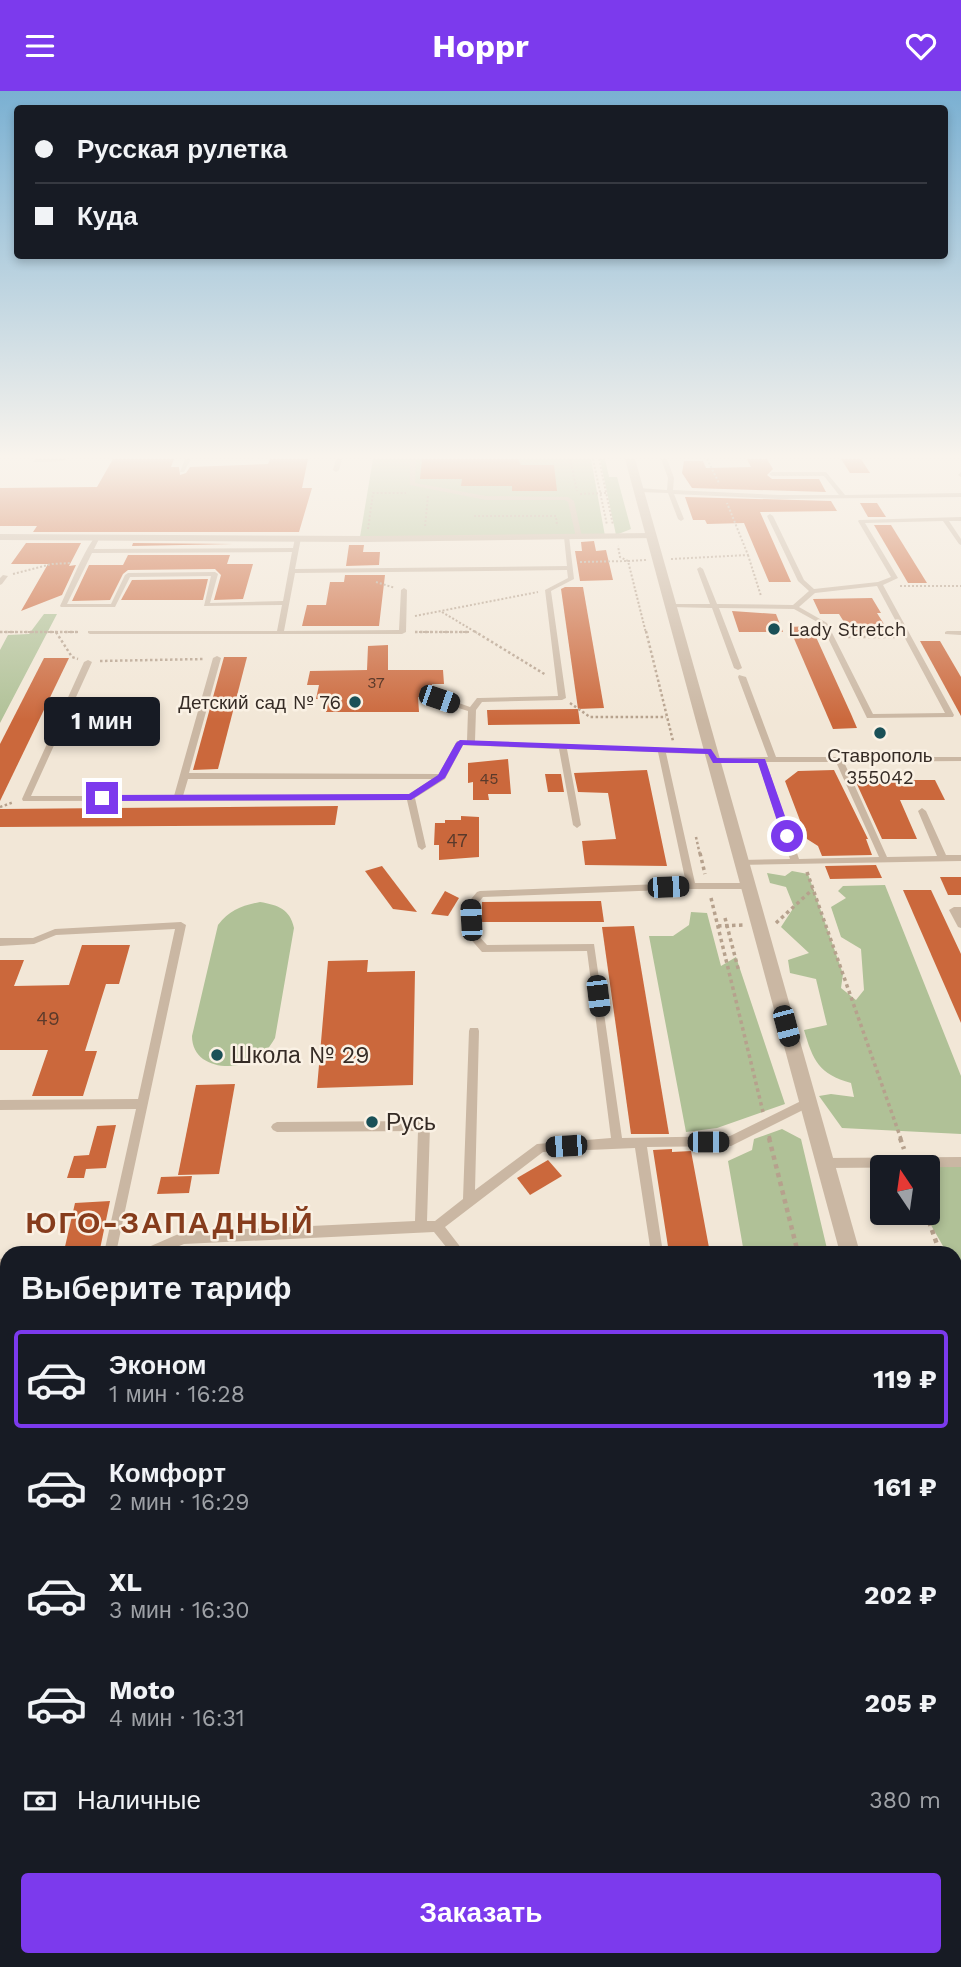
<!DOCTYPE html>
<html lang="ru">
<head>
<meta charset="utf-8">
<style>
	body { margin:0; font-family:"Work Sans",sans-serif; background:#20242c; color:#f1f3f6; height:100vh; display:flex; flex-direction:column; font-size:26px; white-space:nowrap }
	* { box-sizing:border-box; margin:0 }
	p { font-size:23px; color:#9ea1a6 }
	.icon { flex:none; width:38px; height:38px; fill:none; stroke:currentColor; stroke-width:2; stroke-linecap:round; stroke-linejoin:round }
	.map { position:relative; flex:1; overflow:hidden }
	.drawer { position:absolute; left:0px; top:1155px; width:962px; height:721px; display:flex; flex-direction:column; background:#171b24; border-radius:21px 21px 0 0; box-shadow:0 4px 10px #0003 }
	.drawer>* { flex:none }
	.hud { position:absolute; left:14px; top:14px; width:934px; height:154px; border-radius:7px; box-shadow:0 4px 10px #0003; display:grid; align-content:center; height:154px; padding:0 21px; background:#171b24 }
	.needle { width:46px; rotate:347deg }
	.controls { position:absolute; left:870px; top:1064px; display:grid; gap:14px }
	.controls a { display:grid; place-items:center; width:70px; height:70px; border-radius:7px; background:#171b24; box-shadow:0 4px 10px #0003; font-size:35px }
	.end { position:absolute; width:32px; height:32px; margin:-16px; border:9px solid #7c3aed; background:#fff; box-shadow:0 0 0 4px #fff }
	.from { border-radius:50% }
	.bubble { position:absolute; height:49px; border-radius:7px; background:#171b24; box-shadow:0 4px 10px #0003; font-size:23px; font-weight:700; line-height:49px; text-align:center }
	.car { position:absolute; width:21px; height:42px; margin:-21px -10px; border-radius:9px; box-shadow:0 0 5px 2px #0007; background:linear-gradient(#222 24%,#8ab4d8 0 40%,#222 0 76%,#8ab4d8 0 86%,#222 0) }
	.hud b { display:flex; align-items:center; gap:24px; height:66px; font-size:26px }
	.hud b+b { border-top:2px solid #363941 }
	.hud i { width:18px; height:18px; background:#f1f3f6 }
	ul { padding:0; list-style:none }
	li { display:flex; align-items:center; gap:21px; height:98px; margin:0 14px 10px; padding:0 7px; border:4px solid transparent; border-radius:7px }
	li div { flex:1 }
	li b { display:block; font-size:26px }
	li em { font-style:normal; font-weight:700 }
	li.selected { border-color:#7c3aed }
	li>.icon { width:63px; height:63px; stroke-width:1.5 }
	h2 { padding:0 21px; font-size:32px; line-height:84px }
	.pay { display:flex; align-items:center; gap:18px; height:77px; padding:0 21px; font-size:26px }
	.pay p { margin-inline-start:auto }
	.button { display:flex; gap:14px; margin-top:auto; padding:14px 21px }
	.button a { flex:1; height:80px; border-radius:7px; background:#7c3aed; color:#fff; font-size:28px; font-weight:700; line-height:80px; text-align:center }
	header { display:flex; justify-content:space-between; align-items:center; height:91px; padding:0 21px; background:#7c3aed; color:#fff; font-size:32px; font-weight:700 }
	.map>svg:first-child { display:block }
	.green { fill:#b0c197 }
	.building { fill:#cb683c }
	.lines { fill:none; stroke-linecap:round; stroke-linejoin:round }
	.path-far4 { stroke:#b6a18d; stroke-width:2; stroke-dasharray:2 2; stroke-linecap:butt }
	.path-far3 { stroke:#b6a18d; stroke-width:2.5; stroke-dasharray:2.5 2.5; stroke-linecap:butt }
	.path-far2 { stroke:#b6a18d; stroke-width:3.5; stroke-dasharray:3.5 3.5; stroke-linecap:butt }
	.path-far1 { stroke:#b6a18d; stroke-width:4.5; stroke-dasharray:4.5 4.5; stroke-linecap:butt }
	.path { stroke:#b6a18d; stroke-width:5; stroke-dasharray:5 5; stroke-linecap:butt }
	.service { fill:#cab7a3; fill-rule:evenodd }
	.minor { fill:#cab7a3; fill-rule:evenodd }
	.tertiary { fill:#cab7a3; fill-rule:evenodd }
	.route { fill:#7c3aed }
	.poi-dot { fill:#1a5057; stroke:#faf1e4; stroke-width:2.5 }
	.labels { text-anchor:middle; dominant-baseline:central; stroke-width:5; stroke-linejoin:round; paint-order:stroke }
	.far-number-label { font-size:16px; fill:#5a3a2b }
	.far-poi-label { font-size:19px; fill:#352b25; stroke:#faf1e4; text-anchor:start }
	.number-label { font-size:19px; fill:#5a3a2b }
	.poi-label { font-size:23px; fill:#352b25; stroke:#faf1e4; text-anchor:start }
	.district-label { font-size:30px; font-weight:bold; letter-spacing:2px; fill:#863c1c; stroke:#faf1e4 }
</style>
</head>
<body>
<header><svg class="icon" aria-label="menu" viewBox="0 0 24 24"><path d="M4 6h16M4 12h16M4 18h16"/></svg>Hoppr<svg class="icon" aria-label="heart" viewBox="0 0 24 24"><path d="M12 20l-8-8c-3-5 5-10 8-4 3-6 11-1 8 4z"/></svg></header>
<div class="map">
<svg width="961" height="1876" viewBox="0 0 961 1876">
	<rect width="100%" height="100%" fill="#f2e7d7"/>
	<g class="green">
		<path d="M373,368H591L605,445L360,446Z"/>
		<path d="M600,368H605L609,386H617L631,438L616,444Z"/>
		<path d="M44,523H57L0,632V559L8,544L29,543Z"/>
		<path d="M792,780L808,783L843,883L841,897L856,909L864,899L861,858L841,846L831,816L846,807L838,800L843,795L885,794L961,985V1043L842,1037L819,1005L831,1003L854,1006L851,992C819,983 813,970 804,939L827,934L816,888L790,882L788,869L809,862L781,836L794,816L786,796L770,792L767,782L785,785Z"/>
		<path d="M260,811C278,814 290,818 294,837L275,947C269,957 263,966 252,970C228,981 192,975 192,945L218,834C230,819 241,815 260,811Z"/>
		<path d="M691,821L707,822L721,875L736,866L785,1013L717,1037L686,1041L649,845H673L689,834Z"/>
		<path d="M782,1038L801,1048L828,1162H744L728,1070L752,1059L754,1048Z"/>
		<path d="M914,1064L961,1070V1241L956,1226V1162H947L924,1122H928V1076H901V1066Z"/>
	</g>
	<g class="building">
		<path d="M113,368H174L171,376H179L180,384L186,382L190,376L268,373L270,368H308L302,397H312L299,441H33L37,435H0V397L97,396Z"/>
		<path d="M422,368H518L521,374H554L557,400H512V395H461L462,388H420Z"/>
		<path d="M747,368H767L773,378L767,384L772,388H819L826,401L692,397L682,382L684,370H703L706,377L751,376Z"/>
		<path d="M841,368H861L870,382H850Z"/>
		<path d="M685,406L831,410L837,420L760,421L791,491H769L744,432L707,433L705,429H693Z"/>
		<path d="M860,412H877L886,426H868Z"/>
		<path d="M874,434H891L927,492H908Z"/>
		<path d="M594,450L596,460L606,459L613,489L580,490L575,460H582L581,451Z"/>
		<path d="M26,452H81L69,475L76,474L62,504L21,520L48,473H11Z"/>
		<path d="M133,452L233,453L132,455Z"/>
		<path d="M349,454H364L363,461H380L379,474L346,475Z"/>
		<path d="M128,464H230L227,473H253L243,508L214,509L221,484L215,478L128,479L123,483L110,509L72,510L89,474H123Z"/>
		<path d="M345,484H385L379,535H302L307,514H326L330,491H344Z"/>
		<path d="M208,488L203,509H121L132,489Z"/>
		<path d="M565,496H583L604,617L578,618L561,498Z"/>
		<path d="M872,507L881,522H877L889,541L851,542L839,523H820L813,508Z"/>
		<path d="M732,520L776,523L783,541H739Z"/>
		<path d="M811,535L851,623L857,637L833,638L789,536Z"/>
		<path d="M920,550H940L961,586V625Z"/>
		<path d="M388,554V579H443L444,593H432L433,606H418L419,621H326L328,608H316L319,594H307L310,580L367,579L368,555Z"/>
		<path d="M224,566H247L218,678L193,679Z"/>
		<path d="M44,567H69L0,710V653Z"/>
		<path d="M578,618L580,633L488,634L487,619Z"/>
		<path d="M508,668L511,703H488L489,709H473V691L468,692V672Z"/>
		<path d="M647,679L667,775L585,774L582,750L616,748L608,702L578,701L574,682Z"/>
		<path d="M834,679L868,748H866L872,764L822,765L818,755L807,748L785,690L798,680Z"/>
		<path d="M545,683H561L564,701H548Z"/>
		<path d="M855,689H935L945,709H900L917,748H882Z"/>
		<path d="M338,715L335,734L0,736V718Z"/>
		<path d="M461,725L479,726V766L439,769V754H434L435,732H445V729H461Z"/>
		<path d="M876,774L882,787L830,788L825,775Z"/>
		<path d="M382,775L417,821L393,818L365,780Z"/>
		<path d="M940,786H961V804H948Z"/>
		<path d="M903,799H931L961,863V932Z"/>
		<path d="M445,800L459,807L448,825L431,823Z"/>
		<path d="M601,810L604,831H482V811Z"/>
		<path d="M634,835L669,1043H631L602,836Z"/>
		<path d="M82,854H130L119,893H106L85,960H97L83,1005H32L48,959H0V869H24L14,895L69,894Z"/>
		<path d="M368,869L367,881L415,880L413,994L317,997L328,870Z"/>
		<path d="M235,993L219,1083L178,1084L196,994Z"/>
		<path d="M116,1034L106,1077L86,1078L84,1087H67L74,1065L89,1064L97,1035Z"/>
		<path d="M672,1058V1061L691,1060L710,1162H669L653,1059Z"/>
		<path d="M548,1069L562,1085L530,1104L517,1087Z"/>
		<path d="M192,1085L189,1102L157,1103L161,1086Z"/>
		<path d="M110,1110L100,1158L64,1160L75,1112Z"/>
	</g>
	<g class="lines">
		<g class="path-far4">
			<path d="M536,368H593"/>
			<path d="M570,368L577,400"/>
			<path d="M593,368L607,434"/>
			<path d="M599,368L613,434"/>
			<path d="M707,368L719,392"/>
			<path d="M580,403L606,402"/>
			<path d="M474,425H556L557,435"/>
			<path d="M425,435L428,405"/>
			<path d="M368,438L373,402H406"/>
			<path d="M748,464L761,505"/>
			<path d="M671,468L748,464L727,412"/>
			<path d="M646,469L628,470L646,542"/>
			<path d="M580,471L628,470L620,466L618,455"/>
			<path d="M13,483L52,473L71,472"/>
			<path d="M376,491L395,497"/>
			<path d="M900,495H961"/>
			<path d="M442,521L477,542"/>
			<path d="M415,525L538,501"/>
			<path d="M0,541H78"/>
			<path d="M415,541H470"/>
		</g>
		<g class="path-far3">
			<path d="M474,540L546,584"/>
			<path d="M646,540L673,650"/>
			<path d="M0,541H78"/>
			<path d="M56,541L72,566L78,568"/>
			<path d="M415,541H470"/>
			<path d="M843,546H895"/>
			<path d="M100,570L204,568"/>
			<path d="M570,612L590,626H666"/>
			<path d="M0,716L14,711"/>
			<path d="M696,746L700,764"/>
		</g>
		<g class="path-far2">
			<path d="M700,762L705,783"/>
			<path d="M807,781L901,1048"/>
			<path d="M711,807L763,1021"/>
			<path d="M725,827L739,881"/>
			<path d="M776,832L813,798"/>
			<path d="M718,835L744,834"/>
			<path d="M769,1045L770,1048"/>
		</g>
		<g class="path-far1">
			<path d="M769,1047L798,1162"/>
			<path d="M900,1047L904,1058"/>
			<path d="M926,1122L940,1162"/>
			<path d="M956,1209L961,1225"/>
		</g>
		<path class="path" d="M956,1806L961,1828"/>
		<g class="service">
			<path d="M36,368H66L63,370L34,371L33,370Z"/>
			<path d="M185,368H191L184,381H180Z"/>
			<path d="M336,368H342L339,379L336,381L333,379Z"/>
			<path d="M410,368H416L415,392L486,405L568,406L574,410L582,446L579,448L576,446L568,411L565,409H486L410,394Z"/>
			<path d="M661,368H667L674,387L673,399L779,404H839L824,385H772L769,383L772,381H826L845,404L961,402V406L779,408L674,403L684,428L681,430L678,428L668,402L638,401L635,399L638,397L667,399L668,387Z"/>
			<path d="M961,381V386L958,384Z"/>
			<path d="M770,423L773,425L804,489L814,498L878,491L891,486L858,430L859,429L961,426V430H949L961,448V454L959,453L943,430L865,432L898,487L883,494L954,624L953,626L867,627L821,533L794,518L719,517L742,577L738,579L734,577L712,517L670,516V514L672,513H710L697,478L700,476L703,478L717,513L793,514L809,500L798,490L767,425ZM877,495L945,622L873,623L827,532L799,516L815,502Z"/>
			<path d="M97,444L100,446L94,458L293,457L295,447L298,445L301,447L295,478L567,475L564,446L569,445L574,488L551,500L566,607L562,609L482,611L476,619L475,650L714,659V663H711L666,662L695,792H748L753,795L748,798H691L483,806L476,815L477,843L487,854L594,853L622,1047L730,1045L803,1009L807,1007L811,1009L813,1012L811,1015L731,1055L647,1056L663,1162H651L635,1057L543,1061L445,1136L465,1162H451L434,1141L184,1153L162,1162H142L144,1158L183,1141L415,1130L418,1040L277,1041L273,1039L271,1036L273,1033L277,1031L424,1030L428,1032L430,1035L427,1130H435L463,1108L469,940L470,937H478L479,940L475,1099L537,1053L611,1047L587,860L482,861L467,844L466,814L477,801L480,800L686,792L658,661L567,658L581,734L577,737L573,734L559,658L463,654L445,688L415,707L426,756L422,759L418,756L407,709L23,710L22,708L84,571L88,569L92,571L31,705H174L213,567L217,565L221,567L189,682L439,683L457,650H467L468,620L436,610V606H442L470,616L477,607H480L558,605L545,499L568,487L567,479L295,482L284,540L399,539L401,499L404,497L407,499L406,541L402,543H90L88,542V540H277L282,514L204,515L211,485L130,486L115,516H61L60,515C68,499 86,454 97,444ZM292,461L283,510L210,512L218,483L215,481L128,482L125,484L111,513H67L92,462ZM188,688H432L409,703L183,705Z"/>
			<path d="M3,484L8,485L2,493L0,494V487Z"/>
			<path d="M947,540H961V544L945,543V541Z"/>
			<path d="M739,584L746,586L776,666H961V670L844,671L887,766L937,765L918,720L922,717L926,720L946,764H961V770L738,774L736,772L741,769L790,768L758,671H713L709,669L713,667L768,666L738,586ZM766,671H836L879,766L799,768Z"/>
			<path d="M954,816H961V837L958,836L949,819Z"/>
			<path d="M181,831L186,834L116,1162H104L136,1018L0,1019V1009L138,1008L175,838L56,844L34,853L0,855V847H33L55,838Z"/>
			<path d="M961,1066V1076L825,1077L821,1076L819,1072L821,1068L825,1067Z"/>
			<path d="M7,1167V1179L0,1180V1168Z"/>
			<path d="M7,1260V1290L5,1296L0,1298V1268L2,1262Z"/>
			<path d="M961,1636V1652L956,1653V1637Z"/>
			<rect x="0" y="1790" width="7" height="18"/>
			<rect x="412" y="1869" width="18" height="7"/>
			<path d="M584,1869H602L603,1876H585Z"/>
			<path d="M735,1869H753L754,1876H736Z"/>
		</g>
		<path class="minor" d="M651,442L656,445L655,447L366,451L0,449V443L366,445Z"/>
		<g class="tertiary">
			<path d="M625,368H635L860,1162H840Z"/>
			<path d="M956,1539L961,1541V1585L956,1583Z"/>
		</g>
	</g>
	<linearGradient id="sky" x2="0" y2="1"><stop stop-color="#7ab0d2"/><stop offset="0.58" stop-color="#f9f4ed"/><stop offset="1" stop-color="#f9f4ed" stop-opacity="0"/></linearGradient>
	<rect width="961" height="630" fill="url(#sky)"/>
	<path class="route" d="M460,649L711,658L717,667L765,668L792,745L787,748L782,745L758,672H713L708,663L463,654L445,687L411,709L102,710L97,707L102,704L409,703L438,684L456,652Z"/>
	<g class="poi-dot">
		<circle cx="774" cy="538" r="7"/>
		<circle cx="355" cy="611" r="7"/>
		<circle cx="880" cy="642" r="7"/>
		<circle cx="217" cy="964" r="7"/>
		<circle cx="372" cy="1031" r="7"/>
	</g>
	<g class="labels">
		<g class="far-number-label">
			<text x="376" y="591">37</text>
			<text x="489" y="687">45</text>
		</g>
		<g class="far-poi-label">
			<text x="788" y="538">Lady Stretch</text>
			<text x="341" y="611" text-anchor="end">Детский сад № 76</text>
			<text x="880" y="664" text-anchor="middle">Ставрополь<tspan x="880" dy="22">355042</tspan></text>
		</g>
		<g class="number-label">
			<text x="457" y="749">47</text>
			<text x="48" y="927">49</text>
		</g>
		<g class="poi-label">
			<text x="231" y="964">Школа № 29</text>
			<text x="386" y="1031">Русь</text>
		</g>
		<g class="district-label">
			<text x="170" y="1131">ЮГО-ЗАПАДНЫЙ</text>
		</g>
	</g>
</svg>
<div class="controls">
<a><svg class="needle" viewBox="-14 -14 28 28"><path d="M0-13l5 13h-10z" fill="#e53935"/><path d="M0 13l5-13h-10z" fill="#9ea1a6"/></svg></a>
</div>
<i class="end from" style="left:787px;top:745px"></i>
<i class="end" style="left:102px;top:707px"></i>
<div class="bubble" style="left:44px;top:606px;width:116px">1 мин</div>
<i class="car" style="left:439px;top:608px;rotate:109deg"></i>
<i class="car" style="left:668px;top:796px;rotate:88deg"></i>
<i class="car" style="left:471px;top:829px;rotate:357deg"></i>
<i class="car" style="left:598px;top:905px;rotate:173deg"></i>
<i class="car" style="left:786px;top:935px;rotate:165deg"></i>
<i class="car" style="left:708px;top:1051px;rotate:90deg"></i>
<i class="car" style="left:566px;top:1055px;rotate:266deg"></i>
<div class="hud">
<b><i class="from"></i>Русская рулетка</b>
<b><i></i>Куда</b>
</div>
<section class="drawer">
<h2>Выберите тариф</h2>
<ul>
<li class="selected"><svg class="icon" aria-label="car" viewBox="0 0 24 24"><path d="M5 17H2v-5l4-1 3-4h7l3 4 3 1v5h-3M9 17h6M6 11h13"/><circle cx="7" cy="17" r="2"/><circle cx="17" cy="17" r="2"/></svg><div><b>Эконом</b><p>1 мин · 16:28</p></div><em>119 ₽</em></li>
<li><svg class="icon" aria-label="car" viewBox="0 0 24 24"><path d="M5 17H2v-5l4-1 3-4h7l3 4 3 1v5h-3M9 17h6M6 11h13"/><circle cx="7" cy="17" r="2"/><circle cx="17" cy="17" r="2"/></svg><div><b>Комфорт</b><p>2 мин · 16:29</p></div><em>161 ₽</em></li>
<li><svg class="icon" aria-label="car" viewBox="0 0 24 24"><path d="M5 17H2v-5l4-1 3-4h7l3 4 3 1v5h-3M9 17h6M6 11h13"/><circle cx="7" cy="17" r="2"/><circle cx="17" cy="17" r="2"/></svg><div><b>XL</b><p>3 мин · 16:30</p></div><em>202 ₽</em></li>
<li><svg class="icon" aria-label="car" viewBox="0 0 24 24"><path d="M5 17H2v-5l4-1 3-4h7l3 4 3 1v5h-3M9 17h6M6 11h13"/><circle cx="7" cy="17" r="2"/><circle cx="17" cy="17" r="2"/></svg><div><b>Moto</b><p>4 мин · 16:31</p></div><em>205 ₽</em></li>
</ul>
<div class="pay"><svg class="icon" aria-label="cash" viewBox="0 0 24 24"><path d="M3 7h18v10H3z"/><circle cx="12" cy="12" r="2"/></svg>Наличные<p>380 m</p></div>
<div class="button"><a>Заказать</a></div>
</section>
</div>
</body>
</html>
